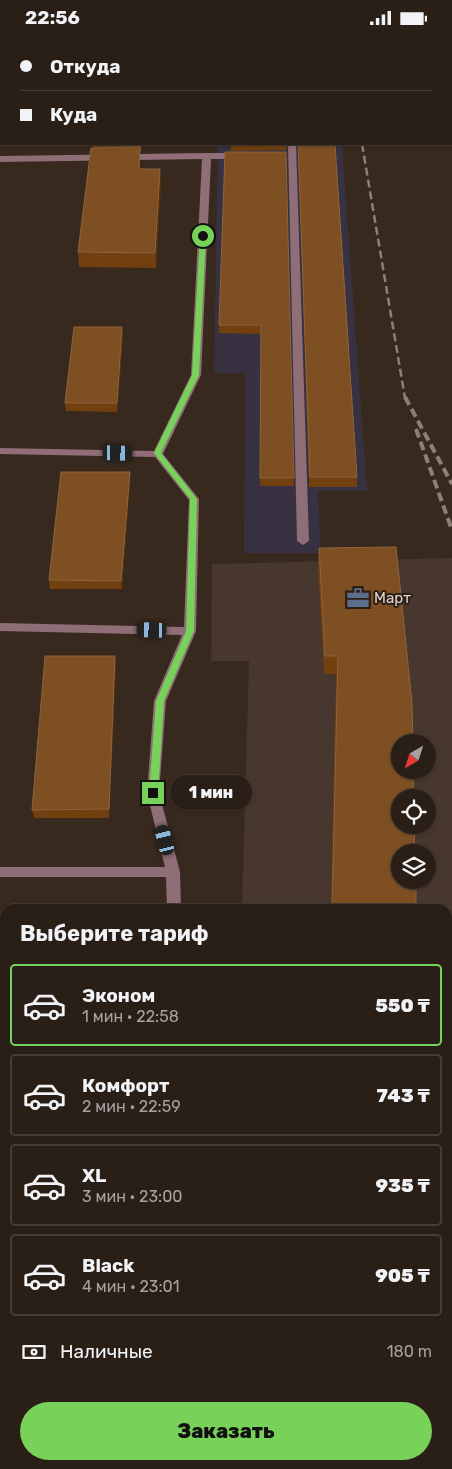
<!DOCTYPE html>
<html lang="ru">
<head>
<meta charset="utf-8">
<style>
	body { margin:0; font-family:Rubik,sans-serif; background:#322720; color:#f1f3f6; height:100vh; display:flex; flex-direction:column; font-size:19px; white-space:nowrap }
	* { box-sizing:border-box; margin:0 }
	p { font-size:16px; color:#a5a2a1 }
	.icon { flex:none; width:28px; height:28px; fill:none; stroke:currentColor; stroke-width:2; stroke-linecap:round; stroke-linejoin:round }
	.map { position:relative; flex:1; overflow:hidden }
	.side { position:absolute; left:0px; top:869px; width:452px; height:566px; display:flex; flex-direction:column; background:#2a1f17; border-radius:15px 15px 0 0; box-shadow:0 1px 4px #0004,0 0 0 1px #463d36 }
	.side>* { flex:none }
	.hud { position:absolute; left:0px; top:0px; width:452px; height:110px; box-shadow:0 1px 4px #0004,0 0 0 1px #463d36; display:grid; align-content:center; height:110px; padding:0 20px; background:#2a1f17 }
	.needle { width:32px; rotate:219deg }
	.tools { position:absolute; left:391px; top:699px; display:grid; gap:10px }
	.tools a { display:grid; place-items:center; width:45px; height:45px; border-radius:50%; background:#2a1f17; box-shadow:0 1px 4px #0004,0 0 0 1px #463d36; font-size:25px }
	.end { position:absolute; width:22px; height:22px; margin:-11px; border:6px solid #78d158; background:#111; box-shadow:0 0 0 2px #111 }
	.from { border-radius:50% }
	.bubble { position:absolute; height:35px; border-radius:18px; background:#2a1f17; box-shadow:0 1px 4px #0004,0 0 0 1px #463d36; font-size:16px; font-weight:800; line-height:35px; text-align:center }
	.car { position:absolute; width:15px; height:30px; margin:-15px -8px; border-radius:6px; box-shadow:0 0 4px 1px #0007; background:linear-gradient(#222 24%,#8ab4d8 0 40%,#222 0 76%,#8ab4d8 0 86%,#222 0) }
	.hud b { display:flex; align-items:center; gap:18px; height:48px; font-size:19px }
	.hud b+b { border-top:1px solid #463d36 }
	.hud i { width:12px; height:12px; background:#f1f3f6 }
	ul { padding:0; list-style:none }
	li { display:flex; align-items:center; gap:15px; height:82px; margin:0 10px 8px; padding:0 10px; border:2px solid #463d36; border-radius:5px }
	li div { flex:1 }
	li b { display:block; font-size:19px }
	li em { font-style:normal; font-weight:800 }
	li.on { border-color:#78d158 }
	li>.icon { width:45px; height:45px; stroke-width:1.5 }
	h2 { padding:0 20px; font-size:22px; line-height:60px }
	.pay { display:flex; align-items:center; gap:12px; height:55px; padding:0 20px; font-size:19px }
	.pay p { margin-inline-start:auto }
	.button { display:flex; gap:10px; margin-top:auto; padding:10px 20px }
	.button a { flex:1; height:58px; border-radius:30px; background:#78d158; color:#111; font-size:20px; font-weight:800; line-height:58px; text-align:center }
	.status { display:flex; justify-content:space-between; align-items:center; height:35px; padding:0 25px; background:#2a1f17; direction:ltr }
	.status svg { height:14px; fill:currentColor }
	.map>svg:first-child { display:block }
	.commercial { fill:#47372e; fill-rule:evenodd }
	.industrial { fill:#373141 }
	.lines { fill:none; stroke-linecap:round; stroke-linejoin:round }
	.minor { fill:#8f6e77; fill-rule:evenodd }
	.rail-far1 { stroke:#8b7f76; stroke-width:2.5; stroke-dasharray:8 4; stroke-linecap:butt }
	.rail { stroke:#8b7f76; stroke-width:4; stroke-dasharray:9 4.5; stroke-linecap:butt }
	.wall { fill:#723f0e }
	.shaded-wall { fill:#56300c }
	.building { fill:#7e4f23; stroke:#8d643e }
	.route { fill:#78d158 }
	.labels { text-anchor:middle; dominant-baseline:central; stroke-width:4; stroke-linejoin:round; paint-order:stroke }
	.poi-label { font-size:15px; fill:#dfd5ce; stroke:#2e1f15; text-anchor:start }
</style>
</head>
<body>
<div class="status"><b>22:56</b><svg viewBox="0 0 49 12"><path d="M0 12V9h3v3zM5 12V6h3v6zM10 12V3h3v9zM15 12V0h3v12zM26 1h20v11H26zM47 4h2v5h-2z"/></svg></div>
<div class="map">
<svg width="452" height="1434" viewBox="0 0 452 1434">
	<rect width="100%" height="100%" fill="#38291f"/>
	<path class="commercial" d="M452,523V1330L448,1328V874H242L249,626H211L212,529ZM400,708H428V735H400ZM400,762H428V790H400ZM400,818H428V845H400Z"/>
	<path class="industrial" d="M218,109H342L367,456H318L321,518H244L245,338H214Z"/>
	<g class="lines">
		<g class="minor">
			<rect x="0" y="14" width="1" height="4"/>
			<path d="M288,109H296L309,506L303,510L297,506Z"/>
			<path d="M207,118H240L244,121L240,124H211L201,340L163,419L199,464L196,596L166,666L159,758L180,837L181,874H167L166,842H0V832H165L147,758L154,666L182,600L0,596V588L184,592L189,465L155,422L0,419V413L154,416L191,340L202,124L0,127V121Z"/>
			<rect x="0" y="1079" width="5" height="14"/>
			<rect x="0" y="1360" width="5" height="16"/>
		</g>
		<path class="rail-far1" d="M362,109L405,363"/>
		<g class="rail">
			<path d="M405,362L452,449"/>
			<path d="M416,394L452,495"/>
		</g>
	</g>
	<g class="wall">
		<rect x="100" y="0" width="73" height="1"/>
		<path d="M93,109H141V117H140V134H160L161,149L156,233L79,232L78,217L93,113Z"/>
		<path d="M231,109H287L286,115L231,116Z"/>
		<path d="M298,109H335L357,442V452H309Z"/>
		<path d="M225,117L294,443V451H260L261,299L219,298Z"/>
		<path d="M122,292L123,301L117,377L66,376L65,368Z"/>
		<path d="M130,437V446L122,554H50L49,545Z"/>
		<path d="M319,513L416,874H331L336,639H324L318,531Z"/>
		<path d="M116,629L109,783H34L32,775Z"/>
		<path d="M0,1113H5V1320L0,1321Z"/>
		<path d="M394,1430H448L452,1434H395Z"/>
	</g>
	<g class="shaded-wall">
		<path d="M140,112V149L139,134Z"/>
		<path d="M160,134L161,149L156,233L155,218Z"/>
		<path d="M122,292L123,301L117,377V368Z"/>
		<path d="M130,437V446L122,554L121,546Z"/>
		<path d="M115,621L116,629L109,783V774Z"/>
		<path d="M75,1430H78L77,1434H75Z"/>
	</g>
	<g class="building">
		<rect x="100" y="0" width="44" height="1"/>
		<rect x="254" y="0" width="34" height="1"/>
		<path d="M298,109H335L357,442H310Z"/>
		<path d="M140,112L139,134H160L155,218L78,217L91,113Z"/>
		<path d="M225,117H286L294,443H260L261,290H219Z"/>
		<path d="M74,292H122L117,368H65Z"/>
		<path d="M61,437H130L121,546L49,545Z"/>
		<path d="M396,512L412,668L413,708H400V735H413L414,762H400V790H414L415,818H400V845H416V874H332L338,621H325L319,513Z"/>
		<path d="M45,621H115L109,774L32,775Z"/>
		<path d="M90,869V874H18V871Z"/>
		<path d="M0,1113H5V1308L0,1309Z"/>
		<path d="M448,1393H452V1434H398V1430H448Z"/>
		<path d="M0,1420H5V1430H75V1434H0Z"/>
	</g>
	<path class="route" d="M203,199L206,201L199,340L161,418L197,464L194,596L164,666L158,758L153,762L149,758L156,666L186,596L190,464L154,418L192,340L200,201Z"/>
	<defs>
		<symbol id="office-bare" viewBox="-9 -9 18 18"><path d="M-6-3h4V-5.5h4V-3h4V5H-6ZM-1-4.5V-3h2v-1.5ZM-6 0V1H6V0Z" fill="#5c6f8a" stroke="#2e1f15" stroke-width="2.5" paint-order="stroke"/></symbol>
	</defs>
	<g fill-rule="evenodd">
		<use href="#office-bare" x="342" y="547" width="32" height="32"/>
	</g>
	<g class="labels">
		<g class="poi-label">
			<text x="374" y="563">Март</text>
		</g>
	</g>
</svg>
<div class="tools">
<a><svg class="needle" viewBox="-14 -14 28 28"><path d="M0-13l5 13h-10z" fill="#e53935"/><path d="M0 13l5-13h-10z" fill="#a5a2a1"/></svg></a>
<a><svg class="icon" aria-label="locate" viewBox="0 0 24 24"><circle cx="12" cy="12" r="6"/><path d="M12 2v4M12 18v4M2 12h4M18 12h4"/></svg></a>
<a><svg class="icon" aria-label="layers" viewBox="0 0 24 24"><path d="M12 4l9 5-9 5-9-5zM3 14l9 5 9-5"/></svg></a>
</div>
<i class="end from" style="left:203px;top:201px"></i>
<i class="end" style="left:153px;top:758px"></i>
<div class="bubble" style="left:170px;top:740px;width:82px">1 мин</div>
<i class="car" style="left:118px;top:418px;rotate:91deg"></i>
<i class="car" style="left:152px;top:595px;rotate:271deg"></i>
<i class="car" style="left:165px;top:805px;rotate:346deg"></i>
<div class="hud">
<b><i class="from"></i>Откуда</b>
<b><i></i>Куда</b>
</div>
<section class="side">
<h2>Выберите тариф</h2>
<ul>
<li class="on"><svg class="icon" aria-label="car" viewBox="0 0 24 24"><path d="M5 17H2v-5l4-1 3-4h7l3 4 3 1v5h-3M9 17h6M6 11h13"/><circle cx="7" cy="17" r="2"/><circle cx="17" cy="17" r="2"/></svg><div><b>Эконом</b><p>1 мин · 22:58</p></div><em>550 ₸</em></li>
<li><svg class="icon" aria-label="car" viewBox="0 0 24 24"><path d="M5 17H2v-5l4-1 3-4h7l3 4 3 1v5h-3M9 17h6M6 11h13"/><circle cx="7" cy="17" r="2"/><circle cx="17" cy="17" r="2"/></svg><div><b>Комфорт</b><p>2 мин · 22:59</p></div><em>743 ₸</em></li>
<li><svg class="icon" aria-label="car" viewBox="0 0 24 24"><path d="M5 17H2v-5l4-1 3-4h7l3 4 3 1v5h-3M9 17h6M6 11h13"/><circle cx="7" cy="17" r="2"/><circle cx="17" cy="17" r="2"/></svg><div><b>XL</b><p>3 мин · 23:00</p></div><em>935 ₸</em></li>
<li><svg class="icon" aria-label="car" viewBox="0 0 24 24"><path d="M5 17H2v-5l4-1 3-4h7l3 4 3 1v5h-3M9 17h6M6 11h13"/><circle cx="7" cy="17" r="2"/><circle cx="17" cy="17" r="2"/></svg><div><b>Black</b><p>4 мин · 23:01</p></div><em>905 ₸</em></li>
</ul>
<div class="pay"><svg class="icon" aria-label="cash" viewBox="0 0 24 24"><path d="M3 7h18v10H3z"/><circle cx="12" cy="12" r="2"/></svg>Наличные<p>180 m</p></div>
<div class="button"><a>Заказать</a></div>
</section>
</div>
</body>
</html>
